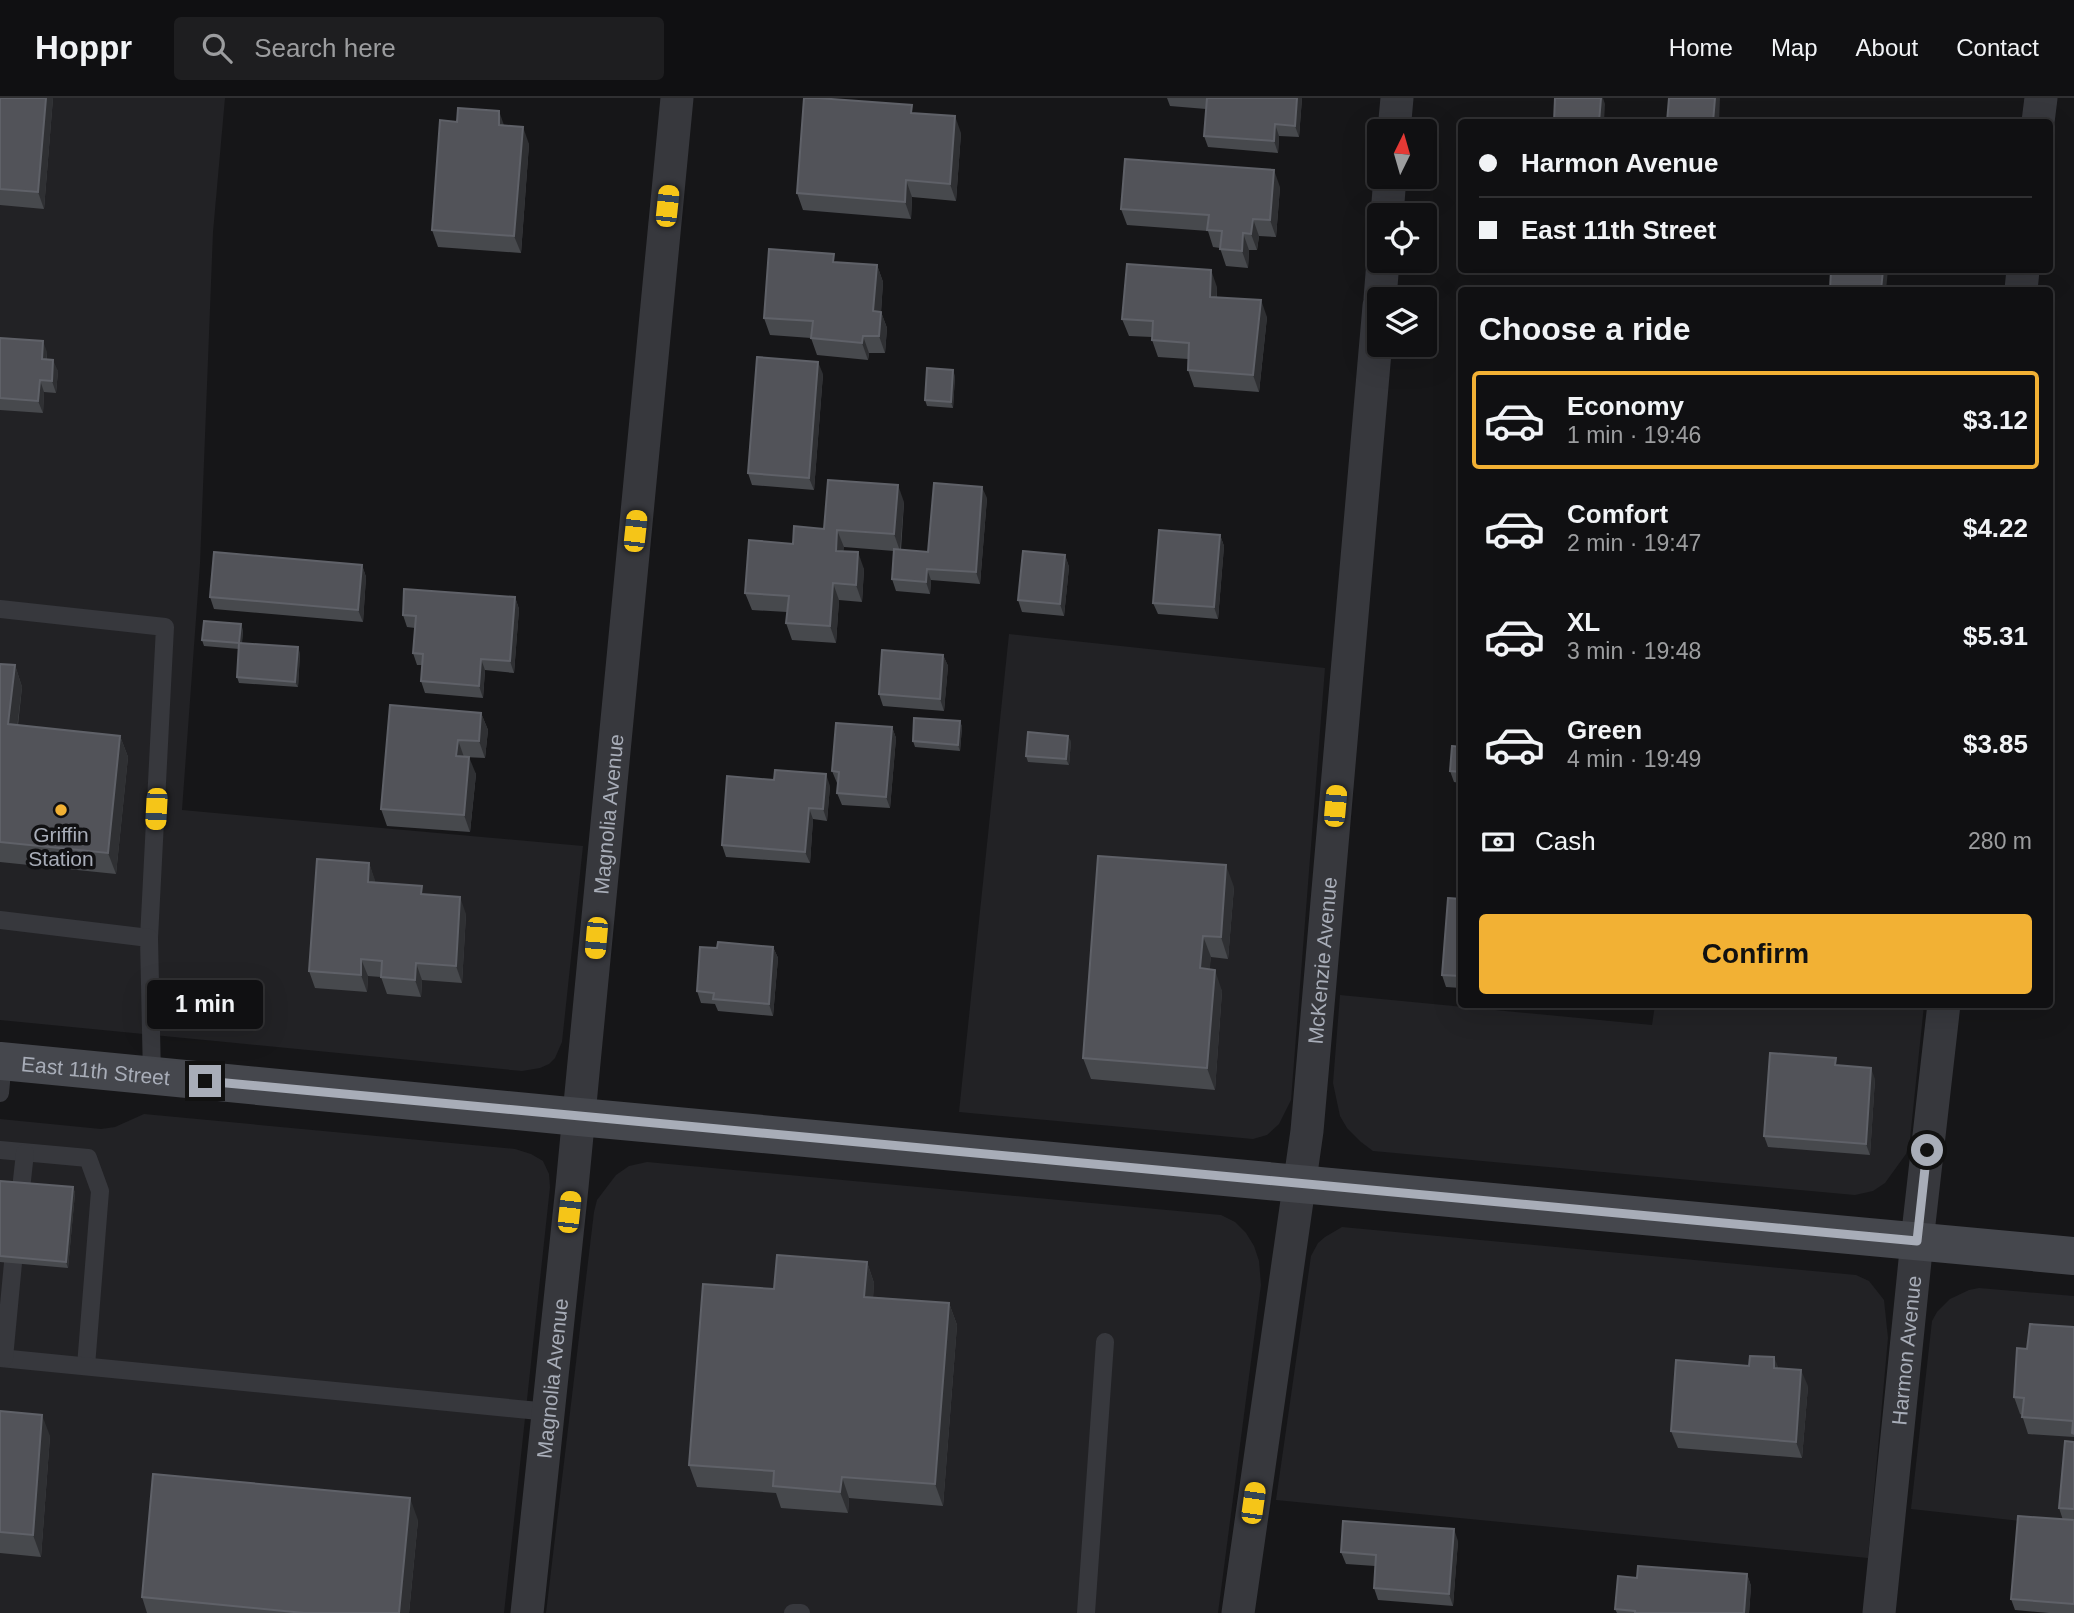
<!DOCTYPE html>
<html lang="en">
<head>
<meta charset="utf-8">
<style>
	body { margin:0; font-family:Helvetica,sans-serif; background:#1e1e20; color:#f1f3f6; height:100vh; display:flex; flex-direction:column; font-size:26px; white-space:nowrap }
	* { box-sizing:border-box; margin:0 }
	p { font-size:23px; color:#9c9d9f }
	.icon { flex:none; width:38px; height:38px; fill:none; stroke:currentColor; stroke-width:2; stroke-linecap:round; stroke-linejoin:round }
	.map { position:relative; flex:1; overflow:hidden }
	.panel { position:absolute; left:1458px; top:189px; width:595px; height:721px; display:flex; flex-direction:column; background:#101012; border-radius:7px; box-shadow:0 7px 28px #0002,0 0 0 2px #303032 }
	.panel>* { flex:none }
	.hud { position:absolute; left:1458px; top:21px; width:595px; height:154px; border-radius:7px; box-shadow:0 7px 28px #0002,0 0 0 2px #303032; display:grid; align-content:center; height:154px; padding:0 21px; background:#101012 }
	.needle { width:46px; rotate:5deg }
	.buttons { position:absolute; left:1367px; top:21px; display:grid; gap:14px }
	.buttons a { display:grid; place-items:center; width:70px; height:70px; border-radius:7px; background:#101012; box-shadow:0 7px 28px #0002,0 0 0 2px #303032; font-size:35px }
	.end { position:absolute; width:32px; height:32px; margin:-16px; border:9px solid #a8adb8; background:#111; box-shadow:0 0 0 4px #111 }
	.from { border-radius:50% }
	.bubble { position:absolute; height:49px; border-radius:7px; background:#101012; box-shadow:0 7px 28px #0002,0 0 0 2px #303032; font-size:23px; font-weight:700; line-height:49px; text-align:center }
	.car { position:absolute; width:21px; height:42px; margin:-21px -10px; border-radius:9px; box-shadow:0 0 5px 2px #0007; background:linear-gradient(#f5c518 24%,#345 0 40%,#f5c518 0 76%,#345 0 86%,#f5c518 0) }
	.hud b { display:flex; align-items:center; gap:24px; height:66px; font-size:26px }
	.hud b+b { border-top:2px solid #303032 }
	.hud i { width:18px; height:18px; background:#f1f3f6 }
	ul { padding:0; list-style:none }
	li { display:flex; align-items:center; gap:21px; height:98px; margin:0 14px 10px; padding:0 7px; border:4px solid transparent; border-radius:7px }
	li div { flex:1 }
	li b { display:block; font-size:26px }
	li em { font-style:normal; font-weight:700 }
	li.current { border-color:#f2b134 }
	li>.icon { width:63px; height:63px; stroke-width:1.5 }
	h2 { padding:0 21px; font-size:32px; line-height:84px }
	.pay { display:flex; align-items:center; gap:18px; height:77px; padding:0 21px; font-size:26px }
	.pay p { margin-inline-start:auto }
	.button { display:flex; gap:14px; margin-top:auto; padding:14px 21px }
	.button a { flex:1; height:80px; border-radius:7px; background:#f2b134; color:#111; font-size:28px; font-weight:700; line-height:80px; text-align:center }
	header { display:flex; align-items:center; gap:42px; box-sizing:border-box; height:98px; padding:0 35px; background:#101012; border-bottom:2px solid #303032 }
	header strong { font-size:33px }
	nav { display:flex; gap:38px; margin-inline-start:auto; font-size:24px }
	.search { width:490px; height:63px; background:#1e1e20; display:flex; align-items:center; gap:18px; box-sizing:border-box; padding:0 24px; border-radius:7px; color:#9c9d9f; font-size:26px }
	.map>svg:first-child { display:block }
	.built { fill:#222225 }
	.lines { fill:none; stroke-linecap:round; stroke-linejoin:round }
	.lane { stroke:#37383d; stroke-width:18 }
	.street { stroke:#37383d; stroke-width:33 }
	.secondary { stroke:#45474d; stroke-width:38 }
	.wall { fill:#47494d }
	.shaded-wall { fill:#2f3033 }
	.building { fill:#525359; stroke:#5f6168; stroke-width:2 }
	.route { stroke:#a8adb8; stroke-width:9 }
	.poi-dot { fill:#f2b134; stroke:#111113; stroke-width:2.5 }
	.labels { text-anchor:middle; dominant-baseline:central; stroke-width:7; stroke-linejoin:round; paint-order:stroke }
	.street-label { font-size:21px; fill:#a8adb8; stroke:#111113 }
	.poi-label { font-size:21px; fill:#a8adb8; stroke:#111113 }
</style>
</head>
<body>
<header>
<strong>Hoppr</strong>
<div class="search"><svg class="icon" aria-label="search" viewBox="0 0 24 24"><circle cx="10" cy="10" r="6"/><path d="M15 15l6 6"/></svg>Search here</div>
<nav><a>Home</a><a>Map</a><a>About</a><a>Contact</a></nav>
</header>
<div class="map">
<svg width="2074" height="1515" viewBox="0 0 2074 1515">
	<rect width="100%" height="100%" fill="#161618"/>
	<g class="built">
		<path d="M0,0H225L213,134L200,466L182,712L583,748L562,944L555,960L549,966L540,970L522,973L0,922Z"/>
		<path d="M1009,536L1325,570L1291,1002L1279,1026L1267,1037L1253,1041L959,1014Z"/>
		<path d="M1340,897L1652,927L1655,907H1924L1910,1041L1906,1056L1885,1085L1873,1093L1855,1097L1373,1053L1361,1044L1347,1030L1340,1018L1337,1004L1333,985Z"/>
		<path d="M144,1016L515,1051L531,1056L543,1063L549,1076L550,1089L504,1515H0V1021L101,1031L115,1029Z"/>
		<path d="M647,1064L1221,1117L1235,1124L1246,1135L1254,1148L1259,1163L1261,1187L1218,1515H546L594,1114L597,1102L616,1077L629,1068Z"/>
		<path d="M1342,1129L1856,1177L1869,1183L1884,1202L1888,1240L1868,1460L1276,1402L1311,1158L1318,1145L1325,1139Z"/>
		<path d="M1979,1190L2074,1198V1429L1911,1411L1932,1223L1937,1214L1950,1201L1969,1192Z"/>
	</g>
	<g class="lines">
		<g class="lane">
			<path d="M0,511L165,529L149,840"/>
			<path d="M0,822L149,840L152,978"/>
			<path d="M0,995L3,963"/>
			<path d="M0,1052L88,1060L100,1093L86,1268"/>
			<path d="M21,1091L25,1055"/>
			<path d="M0,1260L549,1314"/>
			<path d="M4,1260L13,1165"/>
			<path d="M793,1515H801"/>
			<path d="M1086,1515L1105,1244"/>
		</g>
		<g class="street">
			<path d="M2038,24L2041,0"/>
			<path d="M1394,33L1397,0"/>
			<path d="M1387,117L1390,79"/>
			<path d="M2021,192L2023,172"/>
			<path d="M1380,201L1383,163"/>
			<path id="s1" d="M527,1515L572,1089L677,0"/>
			<path id="s2" d="M1238,1515L1307,1033L1379,208"/>
			<path id="s3" d="M1879,1515L1917,1143L1944,906"/>
		</g>
		<path class="secondary" id="s4" d="M0,963L579,1019L2074,1158"/>
	</g>
	<g class="wall">
		<path d="M0,0H53L44,111L0,107Z"/>
		<path d="M1167,0H1302L1299,39L1279,38L1278,55L1208,49L1204,38L1206,11L1170,8Z"/>
		<path d="M915,15L961,35L956,103L912,99L911,121L803,112L797,95Z"/>
		<path d="M504,27L529,46L521,155L438,149L432,132Z"/>
		<path d="M1280,89L1276,139L1259,138L1257,152H1249L1248,170L1226,168L1220,150L1213,149L1208,133L1127,127L1121,111Z"/>
		<path d="M837,165L877,167L883,184L881,214L887,230L885,255H869L868,262L817,257L811,240L770,237L764,220Z"/>
		<path d="M1217,189V199L1267,219L1259,294L1194,289L1188,272V261L1158,259L1152,242V239L1129,238L1122,221Z"/>
		<path d="M0,240L47,254V261L58,273L56,295L44,294L43,315L0,312Z"/>
		<path d="M823,276L814,392L752,387L748,375Z"/>
		<path d="M955,278L953,310L927,308L925,302Z"/>
		<path d="M987,400L980,486L931,482L930,496L896,493L892,481L894,453L844,449L843,453L864,471L862,504L839,502L836,545L792,542L786,525L787,514L752,512L745,495L793,446L824,431L904,404L901,452L928,454Z"/>
		<path d="M1220,437L1224,448L1218,521L1158,516L1153,505Z"/>
		<path d="M1065,457L1069,469L1064,518L1022,514L1018,502Z"/>
		<path d="M362,467L366,479L363,524L214,511L210,499Z"/>
		<path d="M515,499L519,511L514,575L485,572L483,600L425,595L421,583L422,567H417L413,555L415,530L407,529L403,517Z"/>
		<path d="M243,532L242,545L300,555L298,589L239,585L237,579L239,551L204,548L202,542Z"/>
		<path d="M943,557L948,568L944,613L883,608L879,596Z"/>
		<path d="M0,566L15,567L22,589L18,627L120,638L128,659L116,776L0,764Z"/>
		<path d="M481,615L488,632L485,660L464,659L476,676L470,734L387,728L381,711Z"/>
		<path d="M960,623L962,629L960,653L915,649L913,643Z"/>
		<path d="M892,629L896,640L890,710L842,707L837,695L838,685H837L832,673Z"/>
		<path d="M1071,643L1069,667L1028,664L1026,658Z"/>
		<path d="M1461,649V704L1459,699L1460,685L1454,684L1450,673Z"/>
		<path d="M830,688L827,723L813,721L810,765L726,759L722,747Z"/>
		<path d="M369,765L375,784L425,796L466,816L462,885L422,882L421,899L387,896L381,879L368,878L367,894L315,890L309,873Z"/>
		<path d="M1234,789L1228,861L1211,859L1209,871L1222,893L1215,992L1091,981L1083,960Z"/>
		<path d="M1461,801V890L1446,889L1442,877Z"/>
		<path d="M773,849L778,860L773,918L718,913L715,906L701,905L697,893L717,850Z"/>
		<path d="M1838,967L1875,981L1870,1057L1768,1049L1764,1038Z"/>
		<path d="M0,1083L73,1089L75,1095L68,1170L0,1164Z"/>
		<path d="M867,1164L874,1185L873,1199L949,1205L957,1227L943,1408L849,1400L848,1415L781,1410L776,1395L697,1389L689,1367L774,1191Z"/>
		<path d="M2074,1229V1340V1339L2028,1336L2022,1317L2020,1316L2014,1299L2027,1251Z"/>
		<path d="M1808,1288L1802,1360L1678,1350L1671,1333Z"/>
		<path d="M0,1313L50,1338L41,1459L0,1455Z"/>
		<path d="M2074,1344V1515H2049L2015,1512L2011,1501L2063,1422L2059,1410Z"/>
		<path d="M418,1422L409,1515H147L142,1499Z"/>
		<path d="M1458,1443L1453,1508L1378,1502L1374,1490L1375,1468L1346,1466L1341,1454Z"/>
		<path d="M1747,1476L1751,1488L1749,1515H1617L1615,1511L1637,1480Z"/>
	</g>
	<g class="shaded-wall">
		<path d="M46,0H53L44,111L38,94Z"/>
		<path d="M1297,0H1302L1299,39L1295,28Z"/>
		<path d="M1601,0H1603L1605,6L1604,24H1599Z"/>
		<path d="M1715,0H1720L1719,24H1713Z"/>
		<path d="M499,13L505,30L499,27Z"/>
		<path d="M955,18L961,35L956,103L950,86Z"/>
		<path d="M1275,26L1279,38L1278,55L1274,43Z"/>
		<path d="M523,29L529,46L521,155L514,138Z"/>
		<path d="M1274,72L1280,89L1276,139L1270,122Z"/>
		<path d="M906,82L912,99L911,121L905,104Z"/>
		<path d="M1253,121L1259,138L1257,152L1251,136Z"/>
		<path d="M1243,135L1249,152L1248,170L1242,153Z"/>
		<path d="M877,167L883,184L880,230L873,213Z"/>
		<path d="M1211,172L1217,189L1216,215L1210,199Z"/>
		<path d="M1883,172H1888L1886,192H1881Z"/>
		<path d="M1261,202L1267,219L1259,294L1253,277Z"/>
		<path d="M881,214L887,230L885,255L879,238Z"/>
		<path d="M863,238L869,255L868,262L862,245Z"/>
		<path d="M43,243L47,254L46,272L42,261Z"/>
		<path d="M53,262L58,273L56,295L52,283Z"/>
		<path d="M818,264L823,276L814,392L809,380Z"/>
		<path d="M953,272L955,278L953,310L951,304Z"/>
		<path d="M40,282L44,294L43,315L38,303Z"/>
		<path d="M898,387L904,404L900,453L894,436Z"/>
		<path d="M982,389L987,400L980,486L976,474Z"/>
		<path d="M837,432L844,449L842,469L836,453Z"/>
		<path d="M1220,437L1224,448L1218,521L1214,509Z"/>
		<path d="M858,454L864,471L862,504L856,487Z"/>
		<path d="M1065,457L1069,469L1064,518L1060,506Z"/>
		<path d="M362,467L366,479L363,524L358,512Z"/>
		<path d="M927,471L931,482L930,496L926,484Z"/>
		<path d="M833,485L839,502L836,545L830,528Z"/>
		<path d="M515,499L519,511L514,575L510,563Z"/>
		<path d="M241,526L243,532L241,551L239,545Z"/>
		<path d="M298,549L300,555L298,589L295,584Z"/>
		<path d="M943,557L948,568L944,613L940,601Z"/>
		<path d="M481,561L485,572L483,600L479,588Z"/>
		<path d="M15,567L22,589L15,647L8,626Z"/>
		<path d="M481,615L488,632L485,660L479,643Z"/>
		<path d="M960,623L962,629L960,653L958,647Z"/>
		<path d="M892,629L896,640L890,710L886,699Z"/>
		<path d="M120,638L128,659L116,776L108,755Z"/>
		<path d="M1068,638L1071,643L1069,667L1066,661Z"/>
		<path d="M458,642L464,659L456,658Z"/>
		<path d="M469,659L476,676L470,734L464,717Z"/>
		<path d="M826,676L830,688L827,723L823,711Z"/>
		<path d="M809,710L813,721L810,765L805,754Z"/>
		<path d="M369,765L375,782L374,800L368,784Z"/>
		<path d="M1226,767L1234,789L1228,861L1221,839Z"/>
		<path d="M460,799L466,816L462,885L456,868Z"/>
		<path d="M1203,838L1211,859L1208,892L1200,870Z"/>
		<path d="M773,849L778,860L773,918L769,906Z"/>
		<path d="M361,861L368,878L367,894L361,877Z"/>
		<path d="M416,865L422,882L421,899L415,882Z"/>
		<path d="M1215,872L1222,893L1215,992L1207,970Z"/>
		<path d="M1871,970L1875,981L1870,1057L1866,1046Z"/>
		<path d="M73,1089L75,1095L68,1170L66,1164Z"/>
		<path d="M867,1164L874,1185L872,1220L864,1199Z"/>
		<path d="M949,1205L957,1227L943,1408L935,1386Z"/>
		<path d="M1774,1259L1781,1276L1774,1270Z"/>
		<path d="M1801,1272L1808,1288L1802,1360L1796,1344Z"/>
		<path d="M42,1317L50,1338L41,1459L33,1437Z"/>
		<path d="M842,1379L849,1400L848,1415L840,1394Z"/>
		<path d="M410,1400L418,1422L409,1515H399Z"/>
		<path d="M1454,1431L1458,1443L1453,1508L1449,1496Z"/>
		<path d="M1747,1476L1751,1488L1749,1515H1744Z"/>
	</g>
	<g class="building">
		<path d="M0,0H46L38,94L0,91Z"/>
		<path d="M804,0H818L912,7L911,15L955,18L950,86L906,82L905,104L797,95Z"/>
		<path d="M1207,0H1297L1295,28L1275,26L1274,43L1204,38Z"/>
		<path d="M1555,0H1601L1599,24H1554Z"/>
		<path d="M1669,0H1715L1713,24H1667Z"/>
		<path d="M458,10L499,13V27L523,29L514,138L432,132L440,22L457,24Z"/>
		<path d="M1125,61L1274,72L1270,122L1253,121L1251,136L1243,135L1242,153L1220,151L1222,133L1207,132L1209,117L1121,111Z"/>
		<path d="M769,151L834,156L833,164L877,167L873,213L881,214L879,238H863L862,245L811,240L813,223L764,220Z"/>
		<path d="M1127,166L1211,172L1210,199L1261,202L1253,277L1188,272L1189,245L1152,242L1153,223L1122,221Z"/>
		<path d="M1831,172H1883L1881,192H1830Z"/>
		<path d="M0,240L43,243L42,261L53,262L52,283L40,282L38,303L0,300Z"/>
		<path d="M757,259L818,264L809,380L748,375Z"/>
		<path d="M927,270L953,272L951,304L925,302Z"/>
		<path d="M828,382L898,387L894,436L837,432L836,453L858,454L856,487L833,485L830,528L786,525L789,498L745,495L749,442L793,446L794,428L824,431Z"/>
		<path d="M934,385L982,389L976,474L927,471L926,484L892,481L894,451L928,454Z"/>
		<path d="M1159,432L1220,437L1214,509L1153,505Z"/>
		<path d="M1023,453L1065,457L1060,506L1018,502Z"/>
		<path d="M214,454L362,467L358,512L210,499Z"/>
		<path d="M404,491L515,499L510,563L481,561L479,588L421,583L423,556L413,555L416,518L403,517Z"/>
		<path d="M204,523L241,526L239,545L202,542Z"/>
		<path d="M239,545L298,549L295,584L237,579Z"/>
		<path d="M882,552L943,557L940,601L879,596Z"/>
		<path d="M0,566L15,567L8,626L120,638L108,755L0,744Z"/>
		<path d="M390,607L481,615L479,643L458,642L456,658L469,659L464,717L381,711Z"/>
		<path d="M914,620L960,623L958,647L913,643Z"/>
		<path d="M836,625L892,629L886,699L837,695L839,674L832,673Z"/>
		<path d="M1028,634L1068,638L1066,661L1026,658Z"/>
		<path d="M1452,648L1461,649V674L1450,673Z"/>
		<path d="M775,672L826,676L823,711L809,710L805,754L722,747L727,678L774,682Z"/>
		<path d="M1461,674V699H1459Z"/>
		<path d="M1098,758L1226,767L1221,839L1203,838L1200,870L1215,872L1207,970L1083,960Z"/>
		<path d="M317,761L369,765L368,784L422,788L421,796L460,799L456,868L416,865L415,882L381,879L382,863L361,861V877L309,873Z"/>
		<path d="M1448,800L1461,801V878L1442,877Z"/>
		<path d="M718,844L773,849L769,906L713,901L714,895L697,893L700,849L717,850Z"/>
		<path d="M1770,955L1836,960L1835,967L1871,970L1866,1046L1764,1038Z"/>
		<path d="M0,1083L73,1089L66,1164L0,1158Z"/>
		<path d="M777,1157L867,1164L864,1199L949,1205L935,1386L842,1379L840,1394L773,1388L774,1373L689,1367L703,1186L774,1191Z"/>
		<path d="M2030,1226L2074,1229V1336L2072,1335L2073,1323L2022,1319L2024,1300L2014,1299L2017,1250L2027,1251Z"/>
		<path d="M1750,1258L1774,1259V1270L1801,1272L1796,1344L1671,1333L1676,1262L1749,1268Z"/>
		<path d="M0,1313L42,1317L33,1437L0,1434Z"/>
		<path d="M2065,1343L2074,1344V1411L2059,1410Z"/>
		<path d="M153,1376L410,1400L399,1515H304L142,1499Z"/>
		<path d="M2018,1418L2074,1422V1506L2011,1501Z"/>
		<path d="M1343,1423L1454,1431L1449,1496L1374,1490L1376,1457L1341,1454Z"/>
		<path d="M1638,1468L1747,1476L1744,1515H1635V1513L1615,1511L1618,1478L1637,1480Z"/>
	</g>
	<g class="lines">
		<path class="route" d="M205,983L1917,1143L1927,1052"/>
	</g>
	<circle class="poi-dot" cx="61" cy="712" r="7"/>
	<g class="labels">
		<g class="street-label">
			<text stroke="none"><textPath href="#s1" startOffset="803">Magnolia Avenue</textPath></text>
			<text stroke="none"><textPath href="#s2" startOffset="658">McKenzie Avenue</textPath></text>
			<text stroke="none"><textPath href="#s4" startOffset="96">East 11th Street</textPath></text>
			<text stroke="none"><textPath href="#s3" startOffset="264">Harmon Avenue</textPath></text>
			<text stroke="none"><textPath href="#s1" startOffset="236">Magnolia Avenue</textPath></text>
		</g>
		<g class="poi-label">
			<text x="61" y="736">Griffin<tspan x="61" dy="24">Station</tspan></text>
		</g>
	</g>
</svg>
<div class="buttons">
<a><svg class="needle" viewBox="-14 -14 28 28"><path d="M0-13l5 13h-10z" fill="#e53935"/><path d="M0 13l5-13h-10z" fill="#9c9d9f"/></svg></a>
<a><svg class="icon" aria-label="locate" viewBox="0 0 24 24"><circle cx="12" cy="12" r="6"/><path d="M12 2v4M12 18v4M2 12h4M18 12h4"/></svg></a>
<a><svg class="icon" aria-label="layers" viewBox="0 0 24 24"><path d="M12 4l9 5-9 5-9-5zM3 14l9 5 9-5"/></svg></a>
</div>
<i class="end from" style="left:1927px;top:1052px"></i>
<i class="end" style="left:205px;top:983px"></i>
<div class="bubble" style="left:147px;top:882px;width:116px">1 min</div>
<i class="car" style="left:667px;top:108px;rotate:6deg"></i>
<i class="car" style="left:635px;top:433px;rotate:6deg"></i>
<i class="car" style="left:1335px;top:708px;rotate:5deg"></i>
<i class="car" style="left:156px;top:711px;rotate:183deg"></i>
<i class="car" style="left:596px;top:840px;rotate:185deg"></i>
<i class="car" style="left:569px;top:1114px;rotate:6deg"></i>
<i class="car" style="left:1253px;top:1405px;rotate:8deg"></i>
<div class="hud">
<b><i class="from"></i>Harmon Avenue</b>
<b><i></i>East 11th Street</b>
</div>
<section class="panel">
<h2>Choose a ride</h2>
<ul>
<li class="current"><svg class="icon" aria-label="car" viewBox="0 0 24 24"><path d="M5 17H2v-5l4-1 3-4h7l3 4 3 1v5h-3M9 17h6M6 11h13"/><circle cx="7" cy="17" r="2"/><circle cx="17" cy="17" r="2"/></svg><div><b>Economy</b><p>1 min · 19:46</p></div><em>$3.12</em></li>
<li><svg class="icon" aria-label="car" viewBox="0 0 24 24"><path d="M5 17H2v-5l4-1 3-4h7l3 4 3 1v5h-3M9 17h6M6 11h13"/><circle cx="7" cy="17" r="2"/><circle cx="17" cy="17" r="2"/></svg><div><b>Comfort</b><p>2 min · 19:47</p></div><em>$4.22</em></li>
<li><svg class="icon" aria-label="car" viewBox="0 0 24 24"><path d="M5 17H2v-5l4-1 3-4h7l3 4 3 1v5h-3M9 17h6M6 11h13"/><circle cx="7" cy="17" r="2"/><circle cx="17" cy="17" r="2"/></svg><div><b>XL</b><p>3 min · 19:48</p></div><em>$5.31</em></li>
<li><svg class="icon" aria-label="car" viewBox="0 0 24 24"><path d="M5 17H2v-5l4-1 3-4h7l3 4 3 1v5h-3M9 17h6M6 11h13"/><circle cx="7" cy="17" r="2"/><circle cx="17" cy="17" r="2"/></svg><div><b>Green</b><p>4 min · 19:49</p></div><em>$3.85</em></li>
</ul>
<div class="pay"><svg class="icon" aria-label="cash" viewBox="0 0 24 24"><path d="M3 7h18v10H3z"/><circle cx="12" cy="12" r="2"/></svg>Cash<p>280 m</p></div>
<div class="button"><a>Confirm</a></div>
</section>
</div>
</body>
</html>
